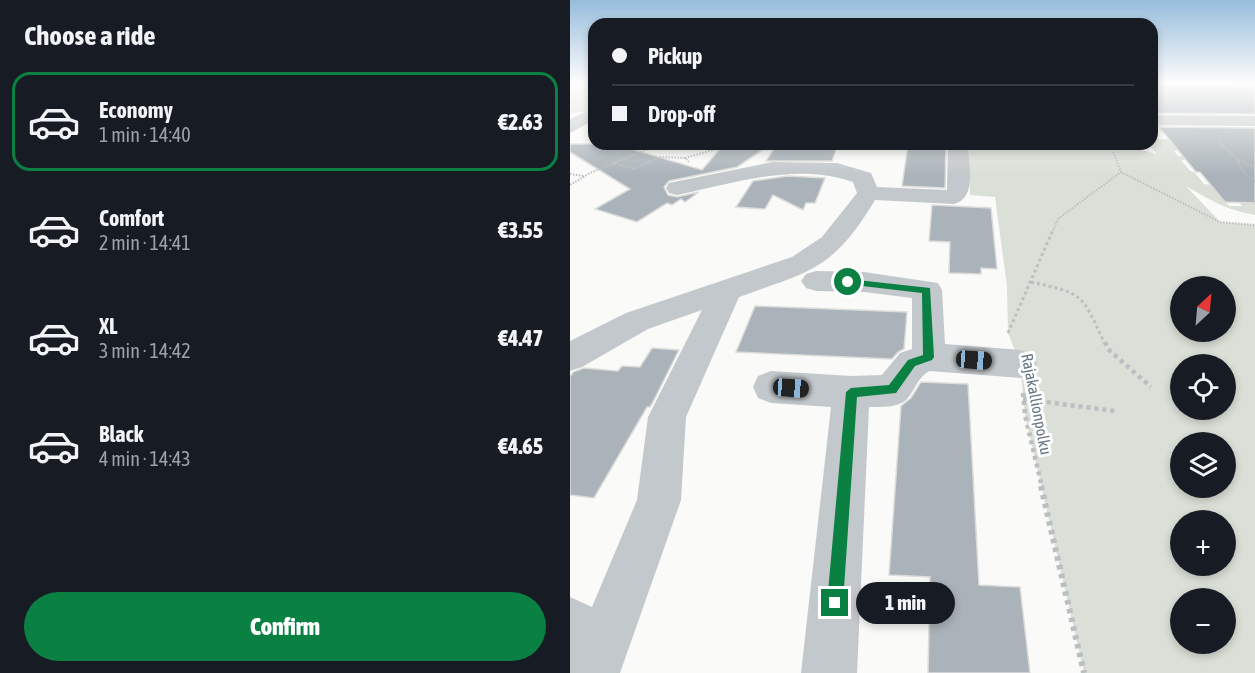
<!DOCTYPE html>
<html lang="en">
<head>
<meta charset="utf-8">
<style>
	body { margin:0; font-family:"Asap Condensed",sans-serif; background:#20242c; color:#f1f3f6; height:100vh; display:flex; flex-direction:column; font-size:22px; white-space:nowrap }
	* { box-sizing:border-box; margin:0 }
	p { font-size:20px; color:#9ea1a6 }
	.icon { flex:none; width:33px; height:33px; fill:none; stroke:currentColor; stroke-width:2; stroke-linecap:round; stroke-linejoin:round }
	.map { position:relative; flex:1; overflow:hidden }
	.drawer { display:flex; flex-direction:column; background:#171b24; width:570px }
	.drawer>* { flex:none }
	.hud { position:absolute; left:18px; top:18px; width:570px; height:132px; border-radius:18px; box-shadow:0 3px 9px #0003; display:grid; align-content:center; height:132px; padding:0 24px; background:#171b24 }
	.needle { width:39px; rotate:26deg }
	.fabs { position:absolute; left:600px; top:276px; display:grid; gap:12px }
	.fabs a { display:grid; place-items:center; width:66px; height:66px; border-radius:50%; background:#171b24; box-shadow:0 3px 9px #0003; font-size:30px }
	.end { position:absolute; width:27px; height:27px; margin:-14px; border:8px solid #0b8043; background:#fff; box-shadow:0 0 0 3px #fff }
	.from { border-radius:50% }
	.bubble { position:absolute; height:42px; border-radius:21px; background:#171b24; box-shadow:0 3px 9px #0003; font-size:20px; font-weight:800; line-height:42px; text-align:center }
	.car { position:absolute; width:18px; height:36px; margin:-18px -9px; border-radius:8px; box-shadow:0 0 4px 2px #0007; background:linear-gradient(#222 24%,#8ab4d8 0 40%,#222 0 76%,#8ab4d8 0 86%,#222 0) }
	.hud b { display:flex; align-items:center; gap:21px; height:57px; font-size:22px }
	.hud b+b { border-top:2px solid #363941 }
	.hud i { width:15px; height:15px; background:#f1f3f6 }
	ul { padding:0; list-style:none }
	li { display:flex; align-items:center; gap:18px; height:99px; margin:0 12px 9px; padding:0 12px; border:3px solid transparent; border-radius:18px }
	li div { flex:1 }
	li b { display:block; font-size:22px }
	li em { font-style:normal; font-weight:800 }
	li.on { border-color:#0b8043 }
	li>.icon { width:54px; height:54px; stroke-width:1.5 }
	h2 { padding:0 24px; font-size:27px; line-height:72px }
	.action { display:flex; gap:12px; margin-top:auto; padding:12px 24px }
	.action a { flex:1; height:69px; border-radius:36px; background:#0b8043; color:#fff; font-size:24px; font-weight:800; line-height:69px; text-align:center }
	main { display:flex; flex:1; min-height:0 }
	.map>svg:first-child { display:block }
	.green { fill:#dadfd7; fill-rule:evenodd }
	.building { fill:#aab3b9; stroke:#dcdcda; stroke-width:1.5 }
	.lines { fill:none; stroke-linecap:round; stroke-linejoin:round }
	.path-far3 { stroke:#bbbfc2; stroke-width:2; stroke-dasharray:1.5 1.5; stroke-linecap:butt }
	.path-far2 { stroke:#bbbfc2; stroke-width:3; stroke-dasharray:3 3; stroke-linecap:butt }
	.path-far1 { stroke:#bbbfc2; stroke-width:4.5; stroke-dasharray:4 4; stroke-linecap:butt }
	.path { stroke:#bbbfc2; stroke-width:6; stroke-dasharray:4.5 4.5; stroke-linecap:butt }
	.minor { fill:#c3c8cc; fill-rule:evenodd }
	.route { fill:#0b8043 }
	.labels { text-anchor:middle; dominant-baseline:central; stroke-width:6; stroke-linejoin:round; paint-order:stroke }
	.street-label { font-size:16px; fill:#657683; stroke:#fff }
</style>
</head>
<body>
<main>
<section class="drawer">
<h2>Choose a ride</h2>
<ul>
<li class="on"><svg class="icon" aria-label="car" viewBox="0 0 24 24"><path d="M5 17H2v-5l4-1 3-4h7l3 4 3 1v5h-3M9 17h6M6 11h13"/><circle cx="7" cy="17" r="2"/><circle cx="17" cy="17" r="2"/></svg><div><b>Economy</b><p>1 min · 14:40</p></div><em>€2.63</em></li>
<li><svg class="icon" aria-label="car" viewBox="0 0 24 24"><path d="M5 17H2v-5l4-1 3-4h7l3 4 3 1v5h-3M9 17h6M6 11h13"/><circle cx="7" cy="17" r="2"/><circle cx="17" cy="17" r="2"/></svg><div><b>Comfort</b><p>2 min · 14:41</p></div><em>€3.55</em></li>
<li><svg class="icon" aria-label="car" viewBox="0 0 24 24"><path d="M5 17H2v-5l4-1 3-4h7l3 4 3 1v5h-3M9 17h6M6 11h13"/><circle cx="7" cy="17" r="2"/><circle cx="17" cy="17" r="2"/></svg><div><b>XL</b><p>3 min · 14:42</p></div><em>€4.47</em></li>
<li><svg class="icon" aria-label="car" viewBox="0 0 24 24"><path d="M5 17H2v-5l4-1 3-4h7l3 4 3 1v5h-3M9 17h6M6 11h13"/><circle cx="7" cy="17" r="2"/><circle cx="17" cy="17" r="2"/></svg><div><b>Black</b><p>4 min · 14:43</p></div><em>€4.65</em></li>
</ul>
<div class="action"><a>Confirm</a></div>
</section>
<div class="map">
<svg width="685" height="673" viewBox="0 0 685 673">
	<rect width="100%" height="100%" fill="#fafaf8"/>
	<g class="green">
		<path d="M0,82H24V111L0,113Z"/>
		<path d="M582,139L643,140L604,151L608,156H613L616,160H611L620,171L624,172L634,184L641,185L659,206H672L669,202L685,203V215C654,209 642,201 616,186L650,222L685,225V673H514L455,415L450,364L438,333L437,286L425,197L400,195L397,144L554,146L587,154L578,144H582ZM610,286H656V332H610ZM610,364H656V410H610ZM610,442H656V488H610ZM610,520H656V566H610ZM610,598H656V644H610Z"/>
	</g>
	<g class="building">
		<path d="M582,84L685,87V114L582,113Z"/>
		<path d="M589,127L685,128V203L655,202L630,172H626Z"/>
		<path d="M0,144H45L132,170L153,145L197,147L167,167L99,181L94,187L98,195L107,197L129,192L115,202L111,199L102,205L97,203L67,222L25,209L60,189L0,152Z"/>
		<path d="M207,144H268L262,161H196Z"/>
		<path d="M338,145L376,146L375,188L332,186Z"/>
		<path d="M218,176L255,178L245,203H236L233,210L203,195L195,209L166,207L183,181Z"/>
		<path d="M362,205L421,208L427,269L411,268V274L379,273L380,242L359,241Z"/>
		<path d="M185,306L337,312L334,349L328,352L322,359L166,352Z"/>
		<path d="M82,348L109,350L83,402L80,407H77L24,498L0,495V377L3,372L14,368L48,371L52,366L70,367Z"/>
		<path d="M351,382L398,384L409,585L450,587L460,673H358L360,577L319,575L331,406L341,398Z"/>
	</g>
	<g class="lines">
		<g class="path-far3">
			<path d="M649,142L667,159L685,167"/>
			<path d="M115,158L150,148"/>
			<path d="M667,160L675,174L685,181"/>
			<path d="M42,163L65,169L89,157L115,158L119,162"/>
			<path d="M551,172L650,222L685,225"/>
			<path d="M0,174L14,176"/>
			<path d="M0,185L20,173L90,144"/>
			<path d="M482,233L488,219L551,172L540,144"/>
		</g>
		<g class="path-far2">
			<path d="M461,282C516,294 511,294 535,344"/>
			<path d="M438,333L482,232"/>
		</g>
		<g class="path-far1">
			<path d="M535,342L538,349L581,387"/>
			<path d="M453,393L455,415L472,487"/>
			<path d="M453,399L545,411"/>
		</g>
		<path class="path" d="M471,486L514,673"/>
		<g class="minor">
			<path d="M21,109L24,110V120L0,133V119Z"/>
			<path d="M582,115L685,116V126L582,125Z"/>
			<path d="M378,144H398C398,163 408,198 384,204L305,200C263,270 241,271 169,297L116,417L111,500L50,673H0V597L22,607L67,500L78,417L132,310L78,329L12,367L0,371V341L56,313L222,257L252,237L287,193L283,182C227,162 164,183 107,195L99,193L96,188L99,183L202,162L267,163L301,173L307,187L377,190Z"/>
			<path d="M246,271L294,272L368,283L372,290L375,344L450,350L462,354L467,364L462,374L450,378L360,371C348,376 345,391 336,400C327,408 310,407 299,407L287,673H231L261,407L201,403L188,398L183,387L188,376L201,371L281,376L312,375L330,353L342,349V298L294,292L246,291L236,288L231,281L236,274Z"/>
		</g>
	</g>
	<linearGradient id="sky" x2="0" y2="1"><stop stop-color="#96bcdc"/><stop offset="0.47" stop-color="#fdfdfc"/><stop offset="1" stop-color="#fdfdfc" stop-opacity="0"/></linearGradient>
	<rect width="685" height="176" fill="url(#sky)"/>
	<path class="route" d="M278,279L360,288L364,357L362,360L345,366L326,393L287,397L273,603L270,608L265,610L260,608L257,603L276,392L281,388L319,385L338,360L353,355L352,293L275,284L274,282Z"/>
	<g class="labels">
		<g class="street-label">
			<text transform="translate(467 404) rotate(79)">Rajakallionpolku</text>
		</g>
	</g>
</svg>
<div class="fabs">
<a><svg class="needle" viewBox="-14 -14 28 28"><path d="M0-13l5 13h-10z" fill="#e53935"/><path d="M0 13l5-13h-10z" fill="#9ea1a6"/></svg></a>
<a><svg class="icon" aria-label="locate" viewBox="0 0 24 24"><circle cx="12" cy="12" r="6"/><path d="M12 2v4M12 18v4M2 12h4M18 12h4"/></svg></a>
<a><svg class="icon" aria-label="layers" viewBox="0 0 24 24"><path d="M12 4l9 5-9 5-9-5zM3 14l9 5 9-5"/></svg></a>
<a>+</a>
<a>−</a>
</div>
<i class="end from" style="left:278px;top:282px"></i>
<i class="end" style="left:265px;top:603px"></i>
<div class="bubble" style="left:286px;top:582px;width:99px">1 min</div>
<i class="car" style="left:404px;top:360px;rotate:94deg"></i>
<i class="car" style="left:221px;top:388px;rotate:94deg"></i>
<div class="hud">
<b><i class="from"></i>Pickup</b>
<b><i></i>Drop-off</b>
</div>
</div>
</main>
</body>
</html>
